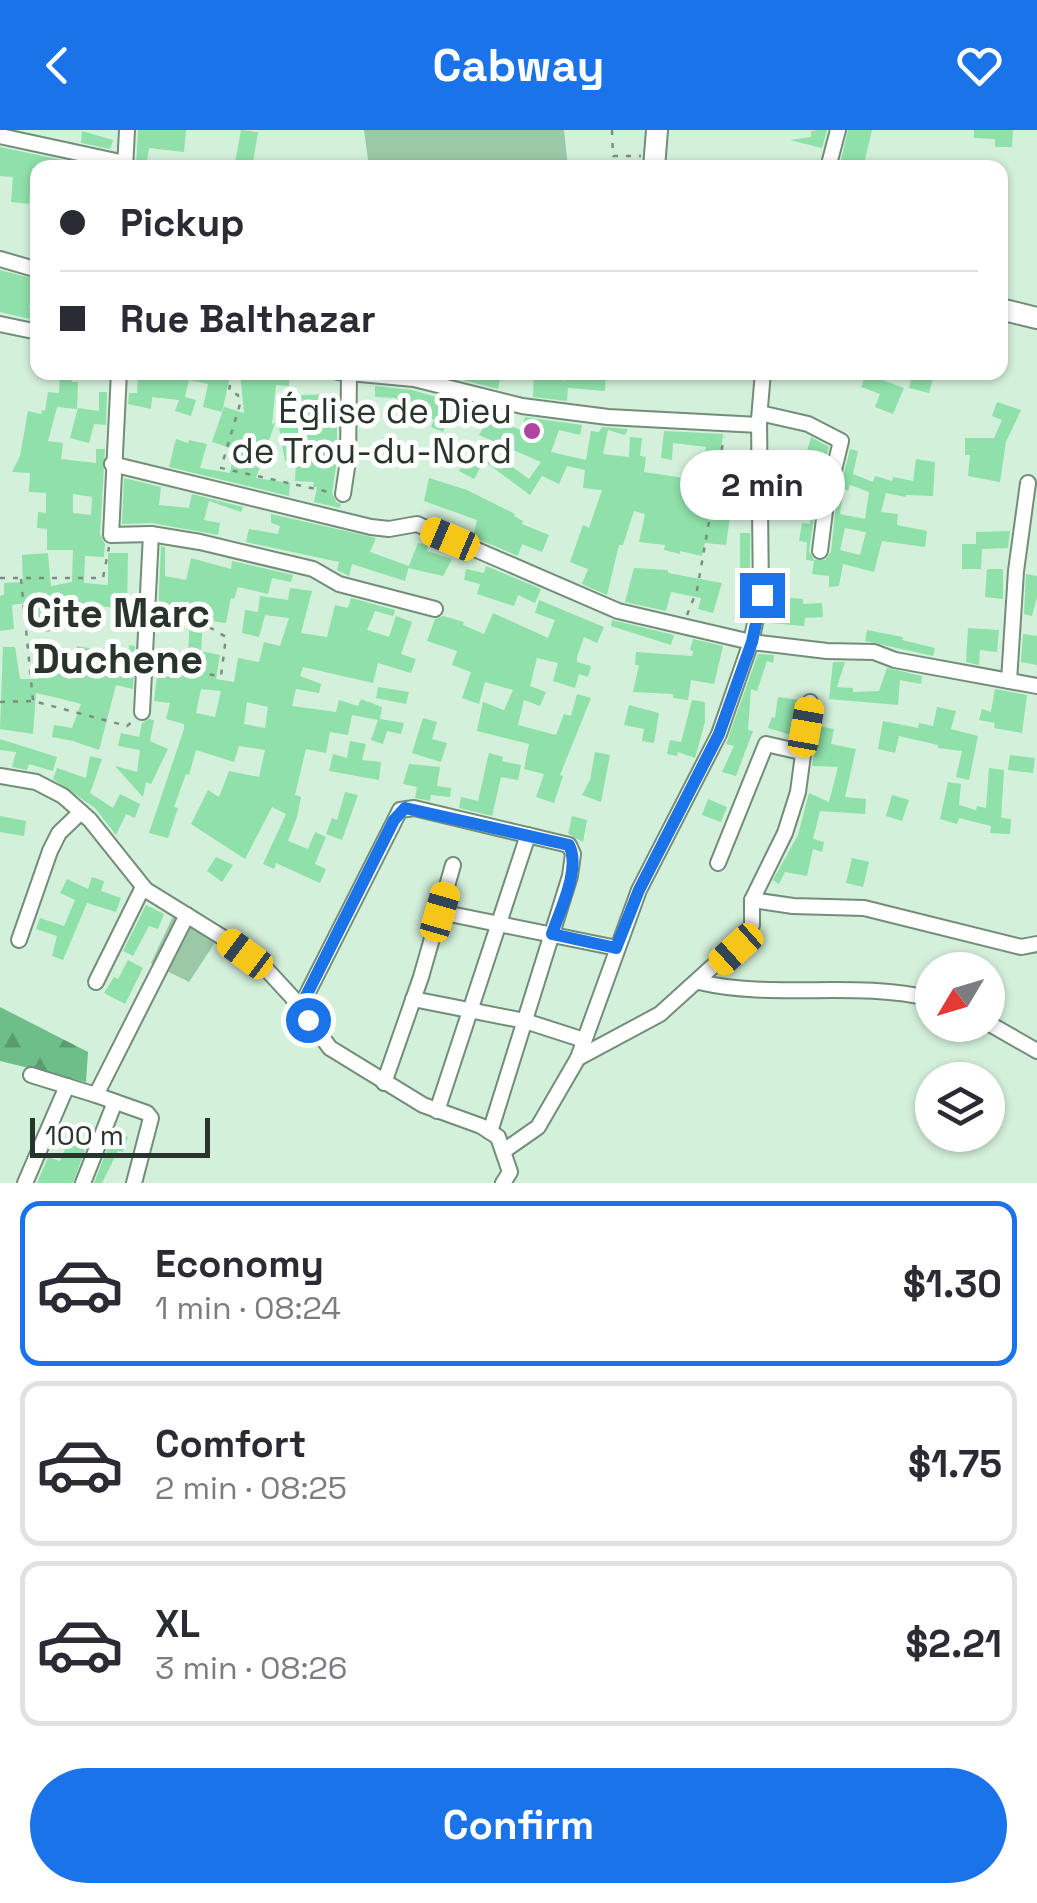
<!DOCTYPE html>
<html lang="en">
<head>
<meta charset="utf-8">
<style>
	body { margin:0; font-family:"Space Grotesk",sans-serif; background:#f7f7f7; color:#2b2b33; height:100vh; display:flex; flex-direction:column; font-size:38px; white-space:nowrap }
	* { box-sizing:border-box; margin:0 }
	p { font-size:32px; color:#7c7c81 }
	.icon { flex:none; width:55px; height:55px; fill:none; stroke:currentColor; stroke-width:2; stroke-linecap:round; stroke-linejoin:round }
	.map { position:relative; height:1053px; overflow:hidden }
	.panel { display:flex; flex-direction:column; background:#fff; flex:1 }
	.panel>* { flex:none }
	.top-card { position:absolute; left:30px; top:30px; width:978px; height:220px; border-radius:20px; box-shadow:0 2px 8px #0004; display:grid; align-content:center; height:220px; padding:0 30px; background:#fff }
	.needle { width:65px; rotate:232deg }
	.controls { position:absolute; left:915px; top:822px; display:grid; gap:20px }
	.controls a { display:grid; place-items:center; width:90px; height:90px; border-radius:50%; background:#fff; box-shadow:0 2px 8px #0004; font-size:50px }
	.scale { position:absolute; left:30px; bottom:25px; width:180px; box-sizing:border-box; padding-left:10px; border:5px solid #28342c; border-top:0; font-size:28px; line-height:35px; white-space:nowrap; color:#28342c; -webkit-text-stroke:8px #fff; paint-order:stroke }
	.end { position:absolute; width:45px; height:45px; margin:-22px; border:12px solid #1a73e8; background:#fff; box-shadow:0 0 0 5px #fff }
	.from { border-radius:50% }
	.bubble { position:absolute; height:70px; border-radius:35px; background:#fff; box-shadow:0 2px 8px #0004; font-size:32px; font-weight:700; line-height:70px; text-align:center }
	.car { position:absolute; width:30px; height:60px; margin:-30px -15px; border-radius:12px; box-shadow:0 0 8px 2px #0007; background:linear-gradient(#f5c518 24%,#345 0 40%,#f5c518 0 76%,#345 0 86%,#f5c518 0) }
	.top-card b { display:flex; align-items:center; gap:35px; height:95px; font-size:38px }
	.top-card b+b { border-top:2px solid #e1e1e2 }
	.top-card i { width:25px; height:25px; background:#2b2b33 }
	ul { padding:18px 0 0; list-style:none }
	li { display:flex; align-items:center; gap:30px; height:165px; margin:0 20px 15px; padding:0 10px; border:5px solid #e1e1e2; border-radius:20px }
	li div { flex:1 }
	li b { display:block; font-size:38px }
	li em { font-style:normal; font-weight:700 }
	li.current { border-color:#1a73e8 }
	li>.icon { width:90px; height:90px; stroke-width:1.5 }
	.button { display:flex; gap:20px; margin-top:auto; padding:20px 30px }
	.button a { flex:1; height:115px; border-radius:60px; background:#1a73e8; color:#fff; font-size:40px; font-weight:700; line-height:115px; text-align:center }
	header { display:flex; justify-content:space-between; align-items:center; height:130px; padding:0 30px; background:#1a73e8; color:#fff; font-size:45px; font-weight:700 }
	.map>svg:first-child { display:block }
	.forest { fill:url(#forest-firs) }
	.garden { fill:#9bc9a8 }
	.building { fill:#8fe0a9; fill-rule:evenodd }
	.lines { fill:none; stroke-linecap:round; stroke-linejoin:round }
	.street-casing { stroke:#738d7a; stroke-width:18 }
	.secondary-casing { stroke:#738d7a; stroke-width:24 }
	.path { stroke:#7b8f81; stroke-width:2.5; stroke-dasharray:5 8; stroke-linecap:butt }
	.street { stroke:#fff; stroke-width:14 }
	.secondary { stroke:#fff; stroke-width:20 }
	.route { stroke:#1a73e8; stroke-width:12 }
	.poi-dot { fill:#b143a1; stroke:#fff; stroke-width:4 }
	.labels { text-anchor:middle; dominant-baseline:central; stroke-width:10; stroke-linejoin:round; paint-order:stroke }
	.poi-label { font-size:35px; fill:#28342c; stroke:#fff; text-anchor:end }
	.quarter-label { font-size:40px; font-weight:bold; fill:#28342c; stroke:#fff }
</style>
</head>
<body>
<header><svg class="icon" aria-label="back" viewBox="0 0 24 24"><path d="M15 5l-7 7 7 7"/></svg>Cabway<svg class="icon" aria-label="heart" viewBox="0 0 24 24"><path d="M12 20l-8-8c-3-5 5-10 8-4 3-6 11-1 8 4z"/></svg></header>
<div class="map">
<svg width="1037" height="1053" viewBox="0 0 1037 1053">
	<defs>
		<pattern id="forest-firs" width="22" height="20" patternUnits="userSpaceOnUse" patternTransform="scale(2.5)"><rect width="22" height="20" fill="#6ebe89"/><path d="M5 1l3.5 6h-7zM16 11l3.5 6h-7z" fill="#5a9b70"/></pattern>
	</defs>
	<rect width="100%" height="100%" fill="#d3f0db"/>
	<path class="forest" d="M0,877L88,922L86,952L0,931Z"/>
	<g class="garden">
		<path d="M364,0H564L568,37H369Z"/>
		<path d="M176,780L218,808L189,852L151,833Z"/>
	</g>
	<g class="building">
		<path d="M138,0H186L184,22L149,18L146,38H136Z"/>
		<path d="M241,0L258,2L252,38H234Z"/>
		<path d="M819,0H827L822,18L790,10L811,7V1Z"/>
		<path d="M848,0H872L863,38L840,34Z"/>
		<path d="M974,0H1013L1012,17H995V9L974,8Z"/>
		<path d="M82,1L113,10L110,19L81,13Z"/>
		<path d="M0,17L62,30V38H32L29,74L11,72L13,47L0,46Z"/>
		<path d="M0,140L38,150L29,177L38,182V191L0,182Z"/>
		<path d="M60,242H73L72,252H78L77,279L57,277L48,311L63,313L61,329L96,333V319H105L100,404L105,414L104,427L85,426L84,453L108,455V423H128L127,479L96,476L97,501L49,497L50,502H34L27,473L12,475L14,499L0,501V466L4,465V453L23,452L22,425L48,423L51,456L72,452L73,420H47V399L37,398L38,382L46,383V363L29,362L30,343L12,342L20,326L28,281L41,284L42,280L45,281L48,262L59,263ZM73,364L92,367L91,385L73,383Z"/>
		<path d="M173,242H231L222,282L203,277L208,254L189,250L185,267L196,270L191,286L175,281L179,270L152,267L151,279L128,274L129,263H137L138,246L154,248V244L172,245Z"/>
		<path d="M240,242H290L289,256L276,255L272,294L275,293L256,348L290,353L289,366L169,337L176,309L188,313L189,310L207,314L200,338L230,343L234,319L212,312L224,277L244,283Z"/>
		<path d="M451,242H495L501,244L498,259L451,247Z"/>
		<path d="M534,242L565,251V242L606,245L605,261L568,258L567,271L533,267Z"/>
		<path d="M913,242L934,244L929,263L909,258Z"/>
		<path d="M866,244L904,258L893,284L875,277L880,264L861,257Z"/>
		<path d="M375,256L412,260L462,274L458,284L451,282L443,302L431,297L434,290L410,278L409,283L394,280L396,268L375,267Z"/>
		<path d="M99,262H107L106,295L94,294L89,313L70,308L78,278L99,281Z"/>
		<path d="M337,264V330L332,363L336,372L341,374L340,378L314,372L317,357H313L314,352L295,351L296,330L285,331L278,292L303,287L301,265Z"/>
		<path d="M997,272L1021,280L1006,312L1000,352L968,346L970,325H965V308H994L1002,290L992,286Z"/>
		<path d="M494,280L498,281L496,291L521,300L525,287L582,295L580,305L559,300L551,322L586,330L591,301L599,302L602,297L628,299L625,305L608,300L603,324L629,327L630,307L642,308L640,326L646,327L644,342L718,353L721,335L704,333L706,317L673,313L672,330L661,328L664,301L723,304L721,320L740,324V321H749V336H737L732,377H748V388L730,387L726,415L705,413L702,426L680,421V424L664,420L665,415L639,412L645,384L634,381L623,415H619L607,465L582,454L588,439L570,432L583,395L589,398L602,360L583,358L585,340L567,336L559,354L542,346L530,365L484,331L474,349L459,341L476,311L529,349L541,332L479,305Z"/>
		<path d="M811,307L829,317L824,334L818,332L820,327L806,325Z"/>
		<path d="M850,319L858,321L853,344L873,352L875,346L892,351L893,347L913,351L916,329L935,332L933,366L906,365V367L886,363L881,382L898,384L897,395L927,401L925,417L882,411L874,442L843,434L839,456L829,457V446L812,444L814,431L806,430L807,412L799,411L802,393L810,394L814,355H819L809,421L814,430H825L831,422L836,375ZM850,355L869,362L865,389L840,384L844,359L848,361ZM845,398L866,402L860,425L840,420Z"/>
		<path d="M770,322H776L777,333H794V344H778L779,366H785V383H779V389H771Z"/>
		<path d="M124,348L161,357L159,375L189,378L192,364L243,377L241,382L209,371L204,390L220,393L218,405L152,393L122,394Z"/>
		<path d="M429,348L467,360L515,384L514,386L523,391L522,394L549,405L542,422L522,414L518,426L473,407L477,390L424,371Z"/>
		<path d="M271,384L376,408L370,422L409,436L405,451L352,434L349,446L337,440L339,432L246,412L249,399L278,404L280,396L271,393Z"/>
		<path d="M1010,401L1008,418L982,419L981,439H962V414H976V402Z"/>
		<path d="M740,403H750V464L747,478H740Z"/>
		<path d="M418,413L428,415L427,421L452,429L443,446L408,438Z"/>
		<path d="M161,416L165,417V446L186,450L191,428L231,439L232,431L293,445L291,452L272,448L268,464L238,457L234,469L231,468L226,493L203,490L201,521L220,525L216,549L234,552L238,528L259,532L264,512L280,516L289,488L265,485L259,507L242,503L245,480L258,482L260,466L288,470L290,458L312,461L301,503L327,507L335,475L348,478L351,468L395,480L393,486L375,481L367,500L389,507L396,486L412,492L401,524L416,529L411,543L378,533L373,553L303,537L300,546L321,554L319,563L296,559L292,576L336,582L339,570L358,576L361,569L382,577L380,589L404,593L401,604L387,601L383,614L371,610L378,590L352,585L348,605L330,602L326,623L306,619L295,665L301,667L297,687L288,711L308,719L315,702L326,707L315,734L326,739L320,753L276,733L274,739L263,734L286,684L272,677L245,729L191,694L208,660L219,667L229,641L259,647L265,620L239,616L234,632L196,620L189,645L186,644L174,677L178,678L168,708L149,703L184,599V594L166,589L170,573L154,571L160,519L188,523L190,487L158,483ZM201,559L221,561L215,587L196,583ZM247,572L268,577L265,598L244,594Z"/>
		<path d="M486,436L541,459L535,473L518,465L514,476L477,464L480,454L464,450L466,439L484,443Z"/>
		<path d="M634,438L668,440V443L722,453L713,483L698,479L701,468L671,462L666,481L625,472Z"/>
		<path d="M987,439H1003V469L985,467Z"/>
		<path d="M1026,444L1037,446V467L1032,486L1024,484Z"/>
		<path d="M789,468L803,469V474L822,473L823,487L805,488L804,496L770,493V481L789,482Z"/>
		<path d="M539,470L604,497L597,513L584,507L577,527V532L591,536L588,547L579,544L575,558L553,551L558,533L537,528L530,556L546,562L540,576L524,570L518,595L556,605L564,584L571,586L577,564L591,568L560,645L563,646L554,673L536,667L544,644L524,639L529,614L477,601L483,572L504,580L513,560L485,552L479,574L462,568L471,542L452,535L457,521L427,511L435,489L443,486L464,492L463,495L484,504L493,483L548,508L555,490L535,483Z"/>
		<path d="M612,490L674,505L671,515L611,496Z"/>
		<path d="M968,498L999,500L997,522L980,520L979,535L966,532Z"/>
		<path d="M867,500L903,507L902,510L935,518L933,526L865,511Z"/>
		<path d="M1023,504L1037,506V535L1021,532Z"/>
		<path d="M693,509L723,516L714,554L691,550L688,570L673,568V564L633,562L639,535H635L636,522L692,526L693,521L690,520Z"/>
		<path d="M129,515L135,516L133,559L116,555L99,620L73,611L52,607L54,595L72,598L81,574L58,568L36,563L33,604L0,599L3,517H15L20,549H38L35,529L55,526L74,530L77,516L94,519L93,526L128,530Z"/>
		<path d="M758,524L774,525L773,533L767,531L757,561L751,559L748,600L753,601L736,646L722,642L734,616L726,614Z"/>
		<path d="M833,532H845L837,557L853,558V562L879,561L887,538L922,546L921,554L900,550L898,575L829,569Z"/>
		<path d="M378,557L409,562L406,574L376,568Z"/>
		<path d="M995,559L1027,565L1022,603L994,598L995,593L979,590L982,579L991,582Z"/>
		<path d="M778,567L800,570L791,605L768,598L772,587L775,588Z"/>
		<path d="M692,570L705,572V592L695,628L678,622L677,626L667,624L670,610L681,612Z"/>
		<path d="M629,575L659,583L654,613L642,611L644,599L624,595Z"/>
		<path d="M937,577L956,581L951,599L978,606L969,650L956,647L962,621L938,618V615L899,606L895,623L878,619L883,591L918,598L919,593L933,596Z"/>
		<path d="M423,588L437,592L432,609L447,613L441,632L412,623Z"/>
		<path d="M149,589L154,590L150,611L168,619L151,654L146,652L143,667L115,636L137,642L140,620L118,616L121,603L139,607L142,593Z"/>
		<path d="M818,596L834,599L831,614L856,619L845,667L866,669L865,684L820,681L813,709L824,712L822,722L813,719L807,746L785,742L779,754L773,750L798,705L809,663L829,672L838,637L812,636Z"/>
		<path d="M0,609L57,627L53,641L29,634L27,640L12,637L16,622L0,620Z"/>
		<path d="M350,611L366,614L362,630L381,632L379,650L329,641L333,624L347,628Z"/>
		<path d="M595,622L610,625L601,672L582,665L590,650Z"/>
		<path d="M489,623L503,627L502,631L521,635L518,650L501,647L492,686L459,678L461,667L478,671Z"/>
		<path d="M1010,625L1035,628L1033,643L1008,640Z"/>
		<path d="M90,626L102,629L90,663L113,678L120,664L140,674L135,688L126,684L116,705L95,678L53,649L57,638L86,648Z"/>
		<path d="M409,634L440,637L437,656L451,658L450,667L431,665L430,671L415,668L417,657L403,654Z"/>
		<path d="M989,638L1004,640L1001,688L1011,689L1010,704L990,703L991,696L959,688L957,694L940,689L948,652L961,654L959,675L976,680L977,676L986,678Z"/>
		<path d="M345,662L358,665L342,710L326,704L332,688L337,690Z"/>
		<path d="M892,665L909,670L902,691L886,686Z"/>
		<path d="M708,669L727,677L721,692L702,685Z"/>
		<path d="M0,686L26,691L24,706L0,702Z"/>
		<path d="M572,686L587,690L583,712L568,704Z"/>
		<path d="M216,727L233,735L222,752L207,741Z"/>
		<path d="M852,728L869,732L863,757L846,753Z"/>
		<path d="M92,747L104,751L101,761L121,768L116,782L87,773L63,830L52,826L57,806L36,799L40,788L64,796L75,770L60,763L67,749L88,759Z"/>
		<path d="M146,775L164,784L158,799L149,796L133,826L123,821Z"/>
		<path d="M128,830L143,838L125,874L104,863L114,847L118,849Z"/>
		<path d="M114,1002L128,1007L123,1022L118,1021L102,1053H94Z"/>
		<path d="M68,1012L85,1020L73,1053H37L48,1027L60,1031Z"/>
	</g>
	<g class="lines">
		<defs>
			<g id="street">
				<path d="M0,6L125,33"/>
				<path d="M125,38L127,0"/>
				<path d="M828,38L838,0"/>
				<path d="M0,129L38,140"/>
				<path d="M0,194L38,202"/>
				<path d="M119,242L111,405L151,404L200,412L313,439L339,454L435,479"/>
				<path d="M338,242L414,249L522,276L608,287L759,295"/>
				<path d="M760,283L808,294L841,311L826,373L820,421"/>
				<path d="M112,334L371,397L389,399L417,394L618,481L751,512L827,521L874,522L895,530L1037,556"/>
				<path d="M343,364L348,331L349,244"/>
				<path d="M1009,551L1016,441L1028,353"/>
				<path d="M142,582L151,404"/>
				<path d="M0,646L36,652L63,666L90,690L146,760L222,807L268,841L292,867L330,918L423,975L481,996L498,1007L510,1042L503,1053"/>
				<path d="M718,733L766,614L801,622"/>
				<path d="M752,770L793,776L864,778L1021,817L1037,814"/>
				<path d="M440,782L617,818"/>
				<path d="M19,810L50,721L59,703L81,682"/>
				<path d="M96,852L143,757"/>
				<path d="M699,852C775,870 855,850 932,869"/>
				<path d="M413,869L525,891L584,910"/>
				<path d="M300,878L400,680L414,678L569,715L573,724L570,746L490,1002"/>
				<path d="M988,893L1037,921"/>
				<path d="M578,928L660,884L744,808L752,795V770L785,703L798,662L810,572"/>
				<path d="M31,945L96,965L187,785"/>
				<path d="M384,953L421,847L453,735"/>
				<path d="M96,965L147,983L151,988L134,1053"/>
				<path d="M437,981L528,705"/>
				<path d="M505,1020L538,997L578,928L639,760L719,604L751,512L761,465L759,289L763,242"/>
				<path d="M25,1053L67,956"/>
				<path d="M83,1053L115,972"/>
			</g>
			<g id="secondary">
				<path d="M654,38L657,0"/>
				<path d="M1000,179L1037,188"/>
			</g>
		</defs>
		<use href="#street" class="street-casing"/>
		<use href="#secondary" class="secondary-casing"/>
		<g class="path">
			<path d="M612,0L613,26H641"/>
			<path d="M232,242L229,261L238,265L240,274L221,338L329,362"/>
			<path d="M0,448H103L109,417"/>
			<path d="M21,449L33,570"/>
			<path d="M687,485L697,460L724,307"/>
			<path d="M158,538L221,546L226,507L204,494L160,491"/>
			<path d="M0,572L33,571L127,596L133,591"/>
		</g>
		<use href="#street" class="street"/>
		<use href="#secondary" class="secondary"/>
	</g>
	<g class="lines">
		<path class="route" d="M308,890L300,878L394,690L405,678L569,715C581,739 560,780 552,804L616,818L639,760L719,604L752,512L762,465"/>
	</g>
	<circle class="poi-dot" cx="532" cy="301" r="10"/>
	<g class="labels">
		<g class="poi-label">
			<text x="512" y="281">Église de Dieu<tspan x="512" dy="40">de Trou-du-Nord</tspan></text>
		</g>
		<g class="quarter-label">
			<text x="118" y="483">Cite Marc<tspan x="118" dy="46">Duchene</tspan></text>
		</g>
	</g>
</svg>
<div class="controls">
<a><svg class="needle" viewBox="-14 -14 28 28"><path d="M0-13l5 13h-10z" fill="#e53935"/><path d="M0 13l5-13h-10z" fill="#7c7c81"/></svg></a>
<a><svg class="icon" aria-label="layers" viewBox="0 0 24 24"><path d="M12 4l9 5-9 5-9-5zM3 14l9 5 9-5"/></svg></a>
</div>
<div class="scale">100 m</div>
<i class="end from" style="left:308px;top:890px"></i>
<i class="end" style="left:762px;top:465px"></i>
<div class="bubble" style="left:680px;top:320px;width:165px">2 min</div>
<i class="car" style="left:450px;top:409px;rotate:293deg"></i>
<i class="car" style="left:806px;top:597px;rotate:10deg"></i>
<i class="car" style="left:440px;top:782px;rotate:16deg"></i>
<i class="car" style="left:736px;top:819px;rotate:228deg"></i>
<i class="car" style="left:245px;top:824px;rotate:307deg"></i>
<div class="top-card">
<b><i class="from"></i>Pickup</b>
<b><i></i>Rue Balthazar</b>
</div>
</div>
<section class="panel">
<ul>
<li class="current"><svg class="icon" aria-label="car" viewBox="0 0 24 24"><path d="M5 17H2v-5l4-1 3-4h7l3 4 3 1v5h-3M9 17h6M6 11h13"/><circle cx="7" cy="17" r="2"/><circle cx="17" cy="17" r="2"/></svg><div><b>Economy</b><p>1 min · 08:24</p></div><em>$1.30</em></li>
<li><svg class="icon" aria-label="car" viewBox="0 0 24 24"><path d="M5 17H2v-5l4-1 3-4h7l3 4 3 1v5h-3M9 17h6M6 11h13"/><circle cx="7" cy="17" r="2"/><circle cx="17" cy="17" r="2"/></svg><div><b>Comfort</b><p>2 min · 08:25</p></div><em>$1.75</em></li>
<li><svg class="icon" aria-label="car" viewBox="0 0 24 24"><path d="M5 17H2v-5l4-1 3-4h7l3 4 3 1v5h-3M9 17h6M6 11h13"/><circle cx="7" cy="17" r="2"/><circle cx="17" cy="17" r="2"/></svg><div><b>XL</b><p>3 min · 08:26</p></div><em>$2.21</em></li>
</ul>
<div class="button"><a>Confirm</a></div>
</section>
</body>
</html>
